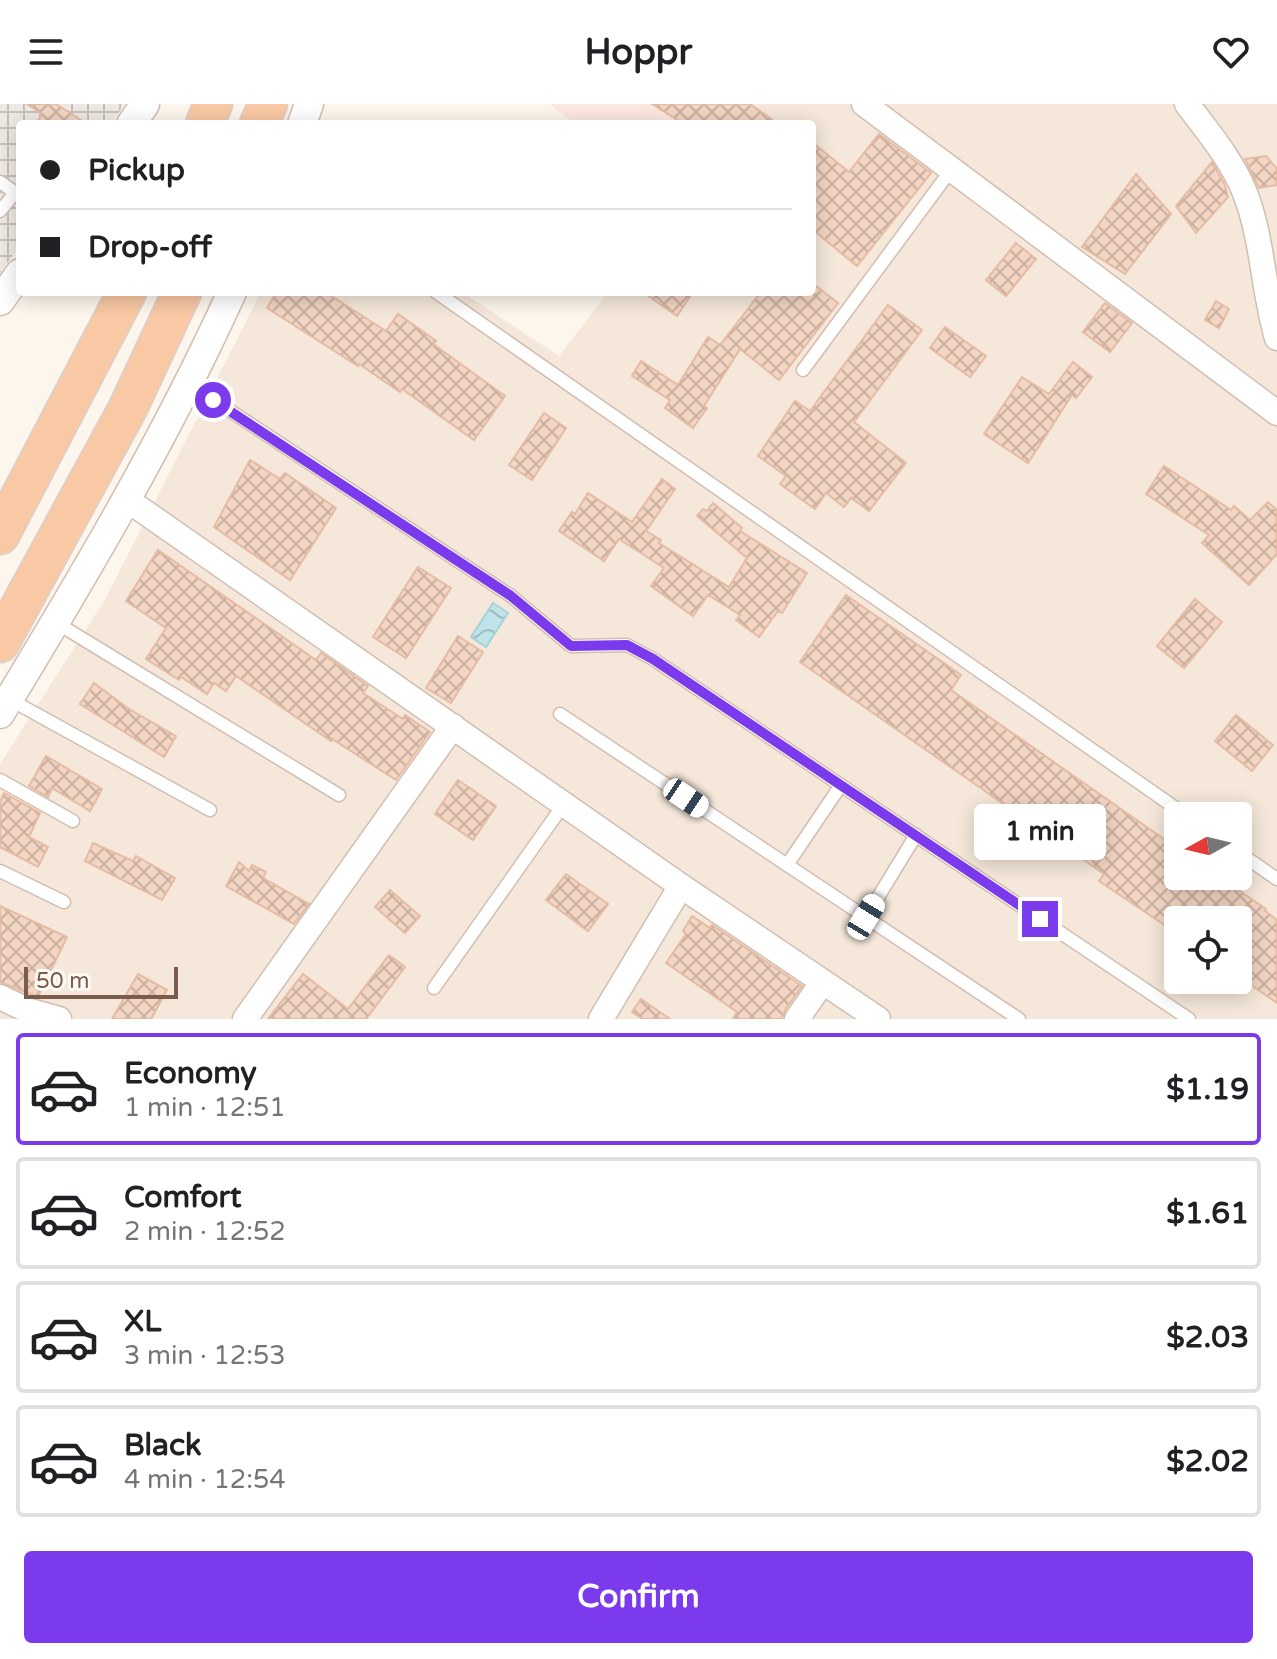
<!DOCTYPE html>
<html lang="en">
<head>
<meta charset="utf-8">
<style>
	body { margin:0; font-family:"Varela Round",sans-serif; background:#f2f2f2; color:#202124; height:100vh; display:flex; flex-direction:column; font-size:30px; white-space:nowrap }
	* { box-sizing:border-box; margin:0 }
	p { font-size:26px; color:#757577 }
	.icon { flex:none; width:44px; height:44px; fill:none; stroke:currentColor; stroke-width:2; stroke-linecap:round; stroke-linejoin:round }
	.map { position:relative; height:915px; overflow:hidden }
	.side { display:flex; flex-direction:column; background:#fff; flex:1 }
	.side>* { flex:none }
	.hud { position:absolute; left:16px; top:16px; width:800px; height:176px; border-radius:8px; box-shadow:0 4px 20px #0003; display:grid; align-content:center; height:176px; padding:0 24px; background:#fff }
	.needle { width:52px; rotate:262deg }
	.fabs { position:absolute; left:1164px; top:698px; display:grid; gap:16px }
	.fabs a { display:grid; place-items:center; width:88px; height:88px; border-radius:8px; background:#fff; box-shadow:0 4px 20px #0003; font-size:40px }
	.scale { position:absolute; left:24px; bottom:20px; width:154px; box-sizing:border-box; padding-left:8px; border:4px solid #7a5c4d; border-top:0; font-size:22px; line-height:28px; white-space:nowrap; color:#7a5c4d; -webkit-text-stroke:6px #fffaf3; paint-order:stroke }
	.end { position:absolute; width:36px; height:36px; margin:-18px; border:10px solid #7c3aed; background:#fff; box-shadow:0 0 0 4px #fff }
	.from { border-radius:50% }
	.bubble { position:absolute; height:56px; border-radius:8px; background:#fff; box-shadow:0 4px 20px #0003; font-size:26px; font-weight:700; line-height:56px; text-align:center }
	.car { position:absolute; width:24px; height:48px; margin:-24px -12px; border-radius:10px; box-shadow:0 0 6px 2px #0007; background:linear-gradient(#fff 24%,#345 0 40%,#fff 0 76%,#345 0 86%,#fff 0) }
	.hud b { display:flex; align-items:center; gap:28px; height:76px; font-size:30px }
	.hud b+b { border-top:2px solid #e0e0e0 }
	.hud i { width:20px; height:20px; background:#202124 }
	ul { padding:14px 0 0; list-style:none }
	li { display:flex; align-items:center; gap:24px; height:112px; margin:0 16px 12px; padding:0 8px; border:4px solid #e0e0e0; border-radius:8px }
	li div { flex:1 }
	li b { display:block; font-size:30px }
	li em { font-style:normal; font-weight:700 }
	li.current { border-color:#7c3aed }
	li>.icon { width:72px; height:72px; stroke-width:1.5 }
	.button { display:flex; gap:16px; margin-top:auto; padding:16px 24px }
	.button a { flex:1; height:92px; border-radius:8px; background:#7c3aed; color:#fff; font-size:32px; font-weight:700; line-height:92px; text-align:center }
	header { display:flex; justify-content:space-between; align-items:center; height:104px; padding:0 24px; background:#fff; font-size:36px; font-weight:700 }
	.map>svg:first-child { display:block }
	.residential { fill:#f5e8da; fill-rule:evenodd }
	.commercial { fill:#fde8e0 }
	.industrial { fill:url(#industrial-grid) }
	.water { fill:url(#water-waves); stroke:#a5d3da; stroke-width:2 }
	.building { fill:url(#building-cross-hatch); stroke:#e6bba3; stroke-width:2 }
	.lines { fill:none; stroke-linecap:round; stroke-linejoin:round }
	.service-casing { stroke:#d1beb0; stroke-width:15 }
	.minor-casing { stroke:#d1beb0; stroke-width:27 }
	.tertiary-casing { stroke:#d1beb0; stroke-width:31 }
	.trunk-casing { stroke:#dad1cd; stroke-width:41 }
	.service { stroke:#fff; stroke-width:12 }
	.minor { stroke:#fff; stroke-width:24 }
	.tertiary { stroke:#fff; stroke-width:28 }
	.trunk { stroke:#f9c8a4; stroke-width:38 }
	.route { stroke:#7c3aed; stroke-width:10 }
</style>
</head>
<body>
<header><svg class="icon" aria-label="menu" viewBox="0 0 24 24"><path d="M4 6h16M4 12h16M4 18h16"/></svg>Hoppr<svg class="icon" aria-label="heart" viewBox="0 0 24 24"><path d="M12 20l-8-8c-3-5 5-10 8-4 3-6 11-1 8 4z"/></svg></header>
<div class="map">
<svg width="1277" height="915" viewBox="0 0 1277 915">
	<defs>
		<pattern id="industrial-grid" width="8" height="8" patternUnits="userSpaceOnUse" patternTransform="scale(2)"><rect width="8" height="8" fill="#efe9e4"/><path d="M0 4h8M4 0v8" fill="none" stroke="#c7c0bb"/></pattern>
		<pattern id="water-waves" width="16" height="10" patternUnits="userSpaceOnUse" patternTransform="scale(2)"><rect width="16" height="10" fill="#bfe3e8"/><path d="M0 5q4-4 8 0t8 0" fill="none" stroke="#a0bbbe"/></pattern>
		<pattern id="building-cross-hatch" width="8" height="8" patternUnits="userSpaceOnUse" patternTransform="scale(2)"><rect width="8" height="8" fill="#f3d5c3"/><path d="M0 0l8 8M0 8l8-8" fill="none" stroke="#cab0a1"/></pattern>
	</defs>
	<rect width="100%" height="100%" fill="#fdf6ec"/>
	<path class="residential" d="M745,0H1277V915H0V660L106,494L261,188H462L559,252L608,188H812V20H731ZM1178,712H1238V772H1178ZM1178,816H1238V876H1178Z"/>
	<path class="commercial" d="M550,0H745L731,20H575Z"/>
	<path class="industrial" d="M0,0H125L110,20H20V141L0,169Z"/>
	<path class="water" d="M493,499L508,509L486,543L471,533Z"/>
	<g class="building">
		<path d="M27,0H56L87,20H36L42,10Z"/>
		<path d="M652,0H750L778,20H684Z"/>
		<path d="M879,30L931,69L857,162L812,125V38L849,68Z"/>
		<path d="M1266,52L1277,65V81L1259,84L1245,55Z"/>
		<path d="M1212,58L1224,79L1228,93L1196,129L1176,102Z"/>
		<path d="M1136,70L1171,110L1125,170L1082,143Z"/>
		<path d="M1016,139L1036,155L1006,192L986,176Z"/>
		<path d="M812,179L838,199L779,276L740,245L704,302L707,304L693,324L665,304L670,296L632,272L641,257L678,281L708,233L720,241L761,188H812Z"/>
		<path d="M277,188H325L386,227L398,210L436,237L433,240L505,292L474,336L402,285L400,288L359,260L358,262L267,204Z"/>
		<path d="M643,188H693L677,212Z"/>
		<path d="M1216,197L1229,205L1219,224L1205,216Z"/>
		<path d="M1105,199L1132,219L1110,248L1083,228Z"/>
		<path d="M888,201L922,226L854,318L906,359L869,407L851,394L844,403L826,389L815,405L780,380L786,372L758,352L795,297L810,307Z"/>
		<path d="M945,223L986,252L970,273L930,244Z"/>
		<path d="M1073,258L1092,273L1076,294L1072,291L1028,359L984,330L1022,273L1049,290Z"/>
		<path d="M544,309L566,324L532,376L509,361Z"/>
		<path d="M250,356L280,375L285,369L336,404L290,476L214,423Z"/>
		<path d="M1164,362L1231,406L1234,402L1250,416L1268,398L1277,406V450L1249,481L1202,439L1209,431L1146,390Z"/>
		<path d="M662,375L675,385L646,427L661,436L659,439L729,483L747,454L697,412L703,405L707,407L713,399L742,424L740,427L807,469L782,509L778,507L759,533L736,516L740,511L708,491L693,512L651,482L664,464L619,435L604,457L559,427L572,408L575,410L588,389L632,418Z"/>
		<path d="M158,446L316,556L321,549L368,582L363,589L403,615L405,611L430,628L396,676L332,635L331,637L236,572L226,587L214,579L207,590L181,573L179,576L146,555L166,524L126,497Z"/>
		<path d="M418,463L451,484L406,554L373,533Z"/>
		<path d="M846,491L961,571L951,586L1178,745V772H1218L1266,805L1265,807L1277,816V899L1238,872V816H1178V830L1099,777L1104,770L800,558Z"/>
		<path d="M1195,495L1222,518L1184,564L1157,542Z"/>
		<path d="M458,532L483,548L451,599L426,584Z"/>
		<path d="M94,579L129,605L176,632L164,653L80,600Z"/>
		<path d="M1236,611L1273,641L1252,667L1215,637Z"/>
		<path d="M46,652L102,685L90,707L52,684L48,693L29,682Z"/>
		<path d="M458,676L496,702L473,736L435,710Z"/>
		<path d="M4,689L40,709L29,733L48,743L38,763L0,743V698Z"/>
		<path d="M93,739L133,757L136,752L175,774L162,796L85,757Z"/>
		<path d="M239,758L249,767L252,761L266,768L263,774L309,800L294,820L226,782Z"/>
		<path d="M566,770L608,800L588,827L546,796Z"/>
		<path d="M390,786L420,812L405,829L375,803Z"/>
		<path d="M0,802L67,833L38,893L0,878Z"/>
		<path d="M692,812L710,824L712,821L802,882L785,906L782,915H733L737,908L666,859L686,830L683,827Z"/>
		<path d="M389,851L405,863L366,915H268L303,870L348,905Z"/>
		<path d="M138,870L167,886L151,915H112Z"/>
		<path d="M641,895L670,915H643L632,908Z"/>
	</g>
	<g class="lines">
		<defs>
			<g id="service">
				<path d="M0,78L20,92"/>
				<path d="M0,107L15,89"/>
				<path d="M436,188L1187,712"/>
				<path d="M803,266L951,66"/>
				<path d="M188,279L511,492L571,542L627,541L653,555L1189,915"/>
				<path d="M55,518L339,691"/>
				<path d="M9,595L210,706"/>
				<path d="M560,610L1019,915"/>
				<path d="M0,676L73,717"/>
				<path d="M1238,748L1277,775"/>
				<path d="M787,761L841,681"/>
				<path d="M0,767L64,798"/>
				<path d="M866,813L916,731"/>
				<path d="M434,884L564,700"/>
			</g>
			<g id="minor">
				<path d="M864,0L1277,309"/>
				<path d="M1187,0C1208,28 1232,56 1245,89C1263,135 1263,187 1277,234"/>
				<path d="M126,395L681,782L878,915"/>
				<path d="M0,893L27,906L59,915"/>
				<path d="M245,915L453,622"/>
				<path d="M601,915L681,782"/>
				<path d="M797,915L822,879"/>
			</g>
			<g id="tertiary">
				<path d="M131,20L145,0"/>
				<path d="M302,20L309,0"/>
				<path d="M0,197L20,169"/>
				<path d="M0,610C83,473 166,334 232,188"/>
			</g>
			<g id="trunk">
				<path d="M205,20L213,0"/>
				<path d="M259,20L268,0"/>
				<path d="M0,431L127,188"/>
				<path d="M0,539L128,304L182,188"/>
			</g>
		</defs>
		<use href="#service" class="service-casing"/>
		<use href="#minor" class="minor-casing"/>
		<use href="#tertiary" class="tertiary-casing"/>
		<use href="#trunk" class="trunk-casing"/>
		<use href="#service" class="service"/>
		<use href="#minor" class="minor"/>
		<use href="#tertiary" class="tertiary"/>
		<use href="#trunk" class="trunk"/>
	</g>
	<g class="lines">
		<path class="route" d="M213,296L511,492L571,542L627,541L653,555L1040,815"/>
	</g>
</svg>
<div class="fabs">
<a><svg class="needle" viewBox="-14 -14 28 28"><path d="M0-13l5 13h-10z" fill="#e53935"/><path d="M0 13l5-13h-10z" fill="#757577"/></svg></a>
<a><svg class="icon" aria-label="locate" viewBox="0 0 24 24"><circle cx="12" cy="12" r="6"/><path d="M12 2v4M12 18v4M2 12h4M18 12h4"/></svg></a>
</div>
<div class="scale">50 m</div>
<i class="end from" style="left:213px;top:296px"></i>
<i class="end" style="left:1040px;top:815px"></i>
<div class="bubble" style="left:974px;top:700px;width:132px">1 min</div>
<i class="car" style="left:686px;top:694px;rotate:124deg"></i>
<i class="car" style="left:866px;top:813px;rotate:31deg"></i>
<div class="hud">
<b><i class="from"></i>Pickup</b>
<b><i></i>Drop-off</b>
</div>
</div>
<section class="side">
<ul>
<li class="current"><svg class="icon" aria-label="car" viewBox="0 0 24 24"><path d="M5 17H2v-5l4-1 3-4h7l3 4 3 1v5h-3M9 17h6M6 11h13"/><circle cx="7" cy="17" r="2"/><circle cx="17" cy="17" r="2"/></svg><div><b>Economy</b><p>1 min · 12:51</p></div><em>$1.19</em></li>
<li><svg class="icon" aria-label="car" viewBox="0 0 24 24"><path d="M5 17H2v-5l4-1 3-4h7l3 4 3 1v5h-3M9 17h6M6 11h13"/><circle cx="7" cy="17" r="2"/><circle cx="17" cy="17" r="2"/></svg><div><b>Comfort</b><p>2 min · 12:52</p></div><em>$1.61</em></li>
<li><svg class="icon" aria-label="car" viewBox="0 0 24 24"><path d="M5 17H2v-5l4-1 3-4h7l3 4 3 1v5h-3M9 17h6M6 11h13"/><circle cx="7" cy="17" r="2"/><circle cx="17" cy="17" r="2"/></svg><div><b>XL</b><p>3 min · 12:53</p></div><em>$2.03</em></li>
<li><svg class="icon" aria-label="car" viewBox="0 0 24 24"><path d="M5 17H2v-5l4-1 3-4h7l3 4 3 1v5h-3M9 17h6M6 11h13"/><circle cx="7" cy="17" r="2"/><circle cx="17" cy="17" r="2"/></svg><div><b>Black</b><p>4 min · 12:54</p></div><em>$2.02</em></li>
</ul>
<div class="button"><a>Confirm</a></div>
</section>
</body>
</html>
